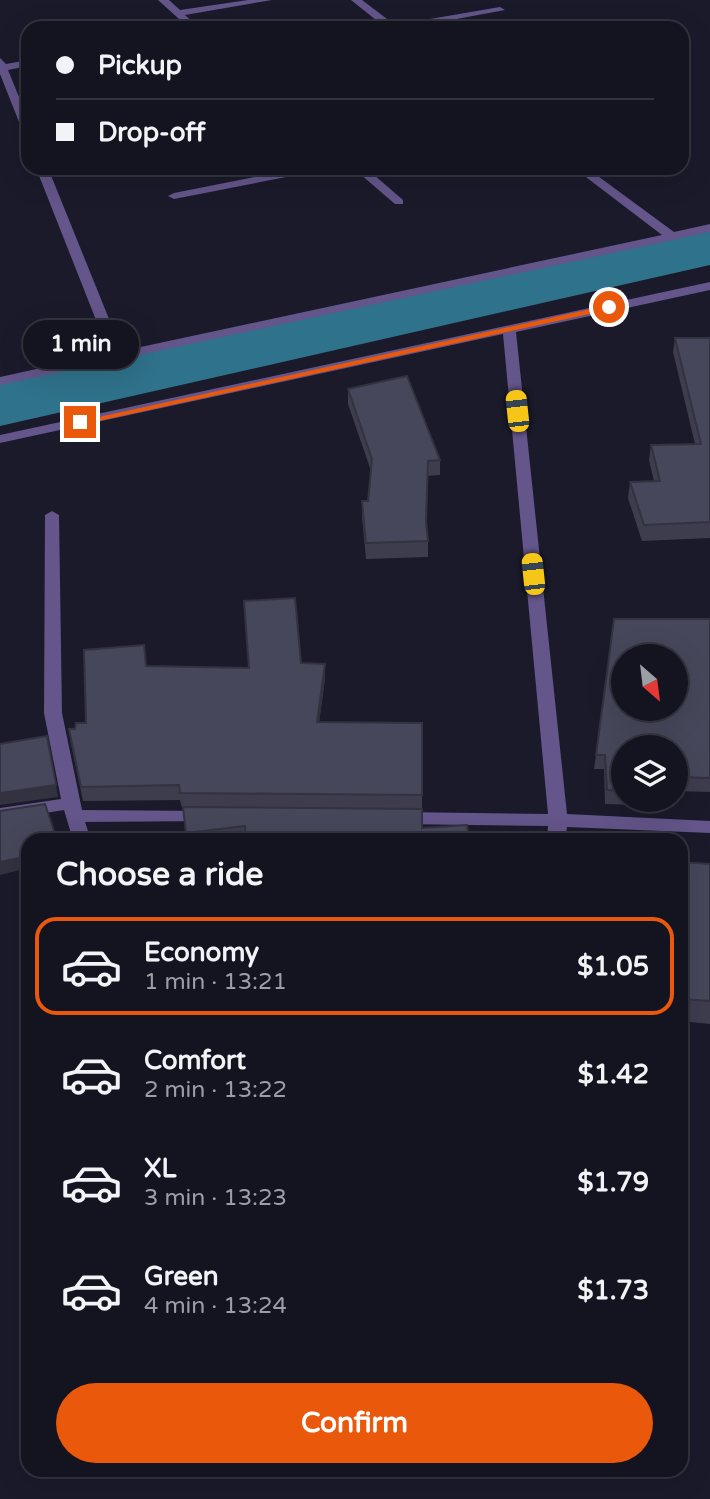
<!DOCTYPE html>
<html lang="en">
<head>
<meta charset="utf-8">
<style>
	body { margin:0; font-family:"Varela Round",sans-serif; background:#21212d; color:#f1f3f6; height:100vh; display:flex; flex-direction:column; font-size:26px; white-space:nowrap }
	* { box-sizing:border-box; margin:0 }
	p { font-size:23px; color:#9d9ea5 }
	.icon { flex:none; width:38px; height:38px; fill:none; stroke:currentColor; stroke-width:2; stroke-linecap:round; stroke-linejoin:round }
	.map { position:relative; flex:1; overflow:hidden }
	.side { position:absolute; left:21px; top:833px; width:667px; height:644px; display:flex; flex-direction:column; background:#141420; border-radius:21px; box-shadow:0 7px 28px #0002,0 0 0 2px #33333e }
	.side>* { flex:none }
	.banner { position:absolute; left:21px; top:21px; width:668px; height:154px; border-radius:21px; box-shadow:0 7px 28px #0002,0 0 0 2px #33333e; display:grid; align-content:center; height:154px; padding:0 35px; background:#141420 }
	.needle { width:46px; rotate:152deg }
	.controls { position:absolute; left:611px; top:644px; display:grid; gap:14px }
	.controls a { display:grid; place-items:center; width:77px; height:77px; border-radius:50%; background:#141420; box-shadow:0 7px 28px #0002,0 0 0 2px #33333e; font-size:35px }
	.end { position:absolute; width:32px; height:32px; margin:-16px; border:9px solid #ea580c; background:#fff; box-shadow:0 0 0 4px #fff }
	.from { border-radius:50% }
	.bubble { position:absolute; height:49px; border-radius:24px; background:#141420; box-shadow:0 7px 28px #0002,0 0 0 2px #33333e; font-size:23px; font-weight:800; line-height:49px; text-align:center }
	.car { position:absolute; width:21px; height:42px; margin:-21px -10px; border-radius:9px; box-shadow:0 0 5px 2px #0007; background:linear-gradient(#f5c518 24%,#345 0 40%,#f5c518 0 76%,#345 0 86%,#f5c518 0) }
	.banner b { display:flex; align-items:center; gap:24px; height:66px; font-size:26px }
	.banner b+b { border-top:2px solid #33333e }
	.banner i { width:18px; height:18px; background:#f1f3f6 }
	ul { padding:0; list-style:none }
	li { display:flex; align-items:center; gap:21px; height:98px; margin:0 14px 10px; padding:0 21px; border:4px solid transparent; border-radius:21px }
	li div { flex:1 }
	li b { display:block; font-size:26px }
	li em { font-style:normal; font-weight:800 }
	li.selected { border-color:#ea580c }
	li>.icon { width:63px; height:63px; stroke-width:1.5 }
	h2 { padding:0 35px; font-size:32px; line-height:84px }
	.primary-button { display:flex; gap:14px; margin-top:auto; padding:14px 35px }
	.primary-button a { flex:1; height:80px; border-radius:42px; background:#ea580c; color:#fff; font-size:28px; font-weight:800; line-height:80px; text-align:center }
	.map>svg:first-child { display:block }
	.lines { fill:none; stroke-linecap:round; stroke-linejoin:round }
	.river { fill:#2f728b; fill-rule:evenodd }
	.street { fill:#64558a; fill-rule:evenodd }
	.wall { fill:#3d3d4e }
	.shaded-wall { fill:#323240 }
	.building { fill:#47475b; stroke:#323240; stroke-width:2; fill-rule:evenodd }
	.route { fill:#ea580c }
</style>
</head>
<body>
<div class="map">
<svg width="710" height="1499" viewBox="0 0 710 1499">
	<rect width="100%" height="100%" fill="#1a1a2b"/>
	<g class="lines">
		<path class="river" d="M710,229V265L0,426V384Z"/>
		<g class="street">
			<path d="M158,0H169L180,10L248,0H272L185,15L200,28H189Z"/>
			<path d="M351,0H362L395,25L500,7L505,10L408,28H386Z"/>
			<path d="M0,58L6,64L28,60V66L8,70L28,119V135L23,132L0,74Z"/>
			<path d="M36,168H48L122,351L662,235L574,168H587L674,232L710,224V232L0,385V377L109,353Z"/>
			<path d="M300,168H323L317,171L174,199L168,196L174,193Z"/>
			<path d="M353,168H366L403,200V204H395Z"/>
			<path d="M710,282V290L516,332L567,814L710,821V833L567,827L565,840H547L548,826L399,824L393,822L390,818L393,814L399,812L548,814L503,334L0,443V435Z"/>
			<path d="M52,511L59,515L62,713L82,810L206,811L212,813L215,817L212,821L85,822L91,840H73L64,810L0,820V808L61,799L44,713L45,515Z"/>
		</g>
	</g>
	<g class="wall">
		<path d="M675,338H710V538L642,541L628,498L630,482L654,481L649,460L651,445L695,444L673,352Z"/>
		<path d="M348,389L440,460V475L428,476L426,522L428,541V557L366,559L362,517V501H368L371,471L348,404Z"/>
		<path d="M710,619V792L676,791V747H623V800H666L665,806L605,804L604,769H594L596,755Z"/>
		<path d="M301,663L325,664V679L319,722L422,723V828L469,840H186L183,808H182L180,800L83,801L71,744L69,729H75L86,723L146,666L249,668Z"/>
		<path d="M681,862L710,864V1024L681,1021Z"/>
	</g>
	<g class="shaded-wall">
		<path d="M325,664V679L317,737V722Z"/>
		<path d="M56,785L58,797L0,805V793Z"/>
		<path d="M28,856V868L0,875V862Z"/>
	</g>
	<g class="building">
		<path d="M675,338H710V522L644,525L630,482L660,481L651,445L701,444Z"/>
		<path d="M407,376L440,460L428,461L426,521L428,541L366,543L362,501H368L372,459L348,389Z"/>
		<path d="M295,598L301,663L325,664L317,722L422,723V795L180,793L179,785L81,787L69,729H75L76,723H86L84,650L144,645L146,666L249,668L244,601Z"/>
		<path d="M614,619H710V778L676,777V747H623V791L607,790L605,755H596ZM623,656H676V709H623Z"/>
		<path d="M47,736L56,785L0,793V744Z"/>
		<path d="M45,804L57,840H28V856L0,862V811Z"/>
		<path d="M183,807L422,809V828L467,825L469,840H246L245,826L186,833Z"/>
		<path d="M681,862L710,864V1001L682,999Z"/>
	</g>
	<path class="route" d="M609,305L612,309L80,425L76,422Z"/>
</svg>
<div class="controls">
<a><svg class="needle" viewBox="-14 -14 28 28"><path d="M0-13l5 13h-10z" fill="#e53935"/><path d="M0 13l5-13h-10z" fill="#9d9ea5"/></svg></a>
<a><svg class="icon" aria-label="layers" viewBox="0 0 24 24"><path d="M12 4l9 5-9 5-9-5zM3 14l9 5 9-5"/></svg></a>
</div>
<i class="end from" style="left:609px;top:307px"></i>
<i class="end" style="left:80px;top:422px"></i>
<div class="bubble" style="left:23px;top:320px;width:116px">1 min</div>
<i class="car" style="left:517px;top:411px;rotate:354deg"></i>
<i class="car" style="left:533px;top:574px;rotate:354deg"></i>
<div class="banner">
<b><i class="from"></i>Pickup</b>
<b><i></i>Drop-off</b>
</div>
<section class="side">
<h2>Choose a ride</h2>
<ul>
<li class="selected"><svg class="icon" aria-label="car" viewBox="0 0 24 24"><path d="M5 17H2v-5l4-1 3-4h7l3 4 3 1v5h-3M9 17h6M6 11h13"/><circle cx="7" cy="17" r="2"/><circle cx="17" cy="17" r="2"/></svg><div><b>Economy</b><p>1 min · 13:21</p></div><em>$1.05</em></li>
<li><svg class="icon" aria-label="car" viewBox="0 0 24 24"><path d="M5 17H2v-5l4-1 3-4h7l3 4 3 1v5h-3M9 17h6M6 11h13"/><circle cx="7" cy="17" r="2"/><circle cx="17" cy="17" r="2"/></svg><div><b>Comfort</b><p>2 min · 13:22</p></div><em>$1.42</em></li>
<li><svg class="icon" aria-label="car" viewBox="0 0 24 24"><path d="M5 17H2v-5l4-1 3-4h7l3 4 3 1v5h-3M9 17h6M6 11h13"/><circle cx="7" cy="17" r="2"/><circle cx="17" cy="17" r="2"/></svg><div><b>XL</b><p>3 min · 13:23</p></div><em>$1.79</em></li>
<li><svg class="icon" aria-label="car" viewBox="0 0 24 24"><path d="M5 17H2v-5l4-1 3-4h7l3 4 3 1v5h-3M9 17h6M6 11h13"/><circle cx="7" cy="17" r="2"/><circle cx="17" cy="17" r="2"/></svg><div><b>Green</b><p>4 min · 13:24</p></div><em>$1.73</em></li>
</ul>
<div class="primary-button"><a>Confirm</a></div>
</section>
</div>
</body>
</html>
